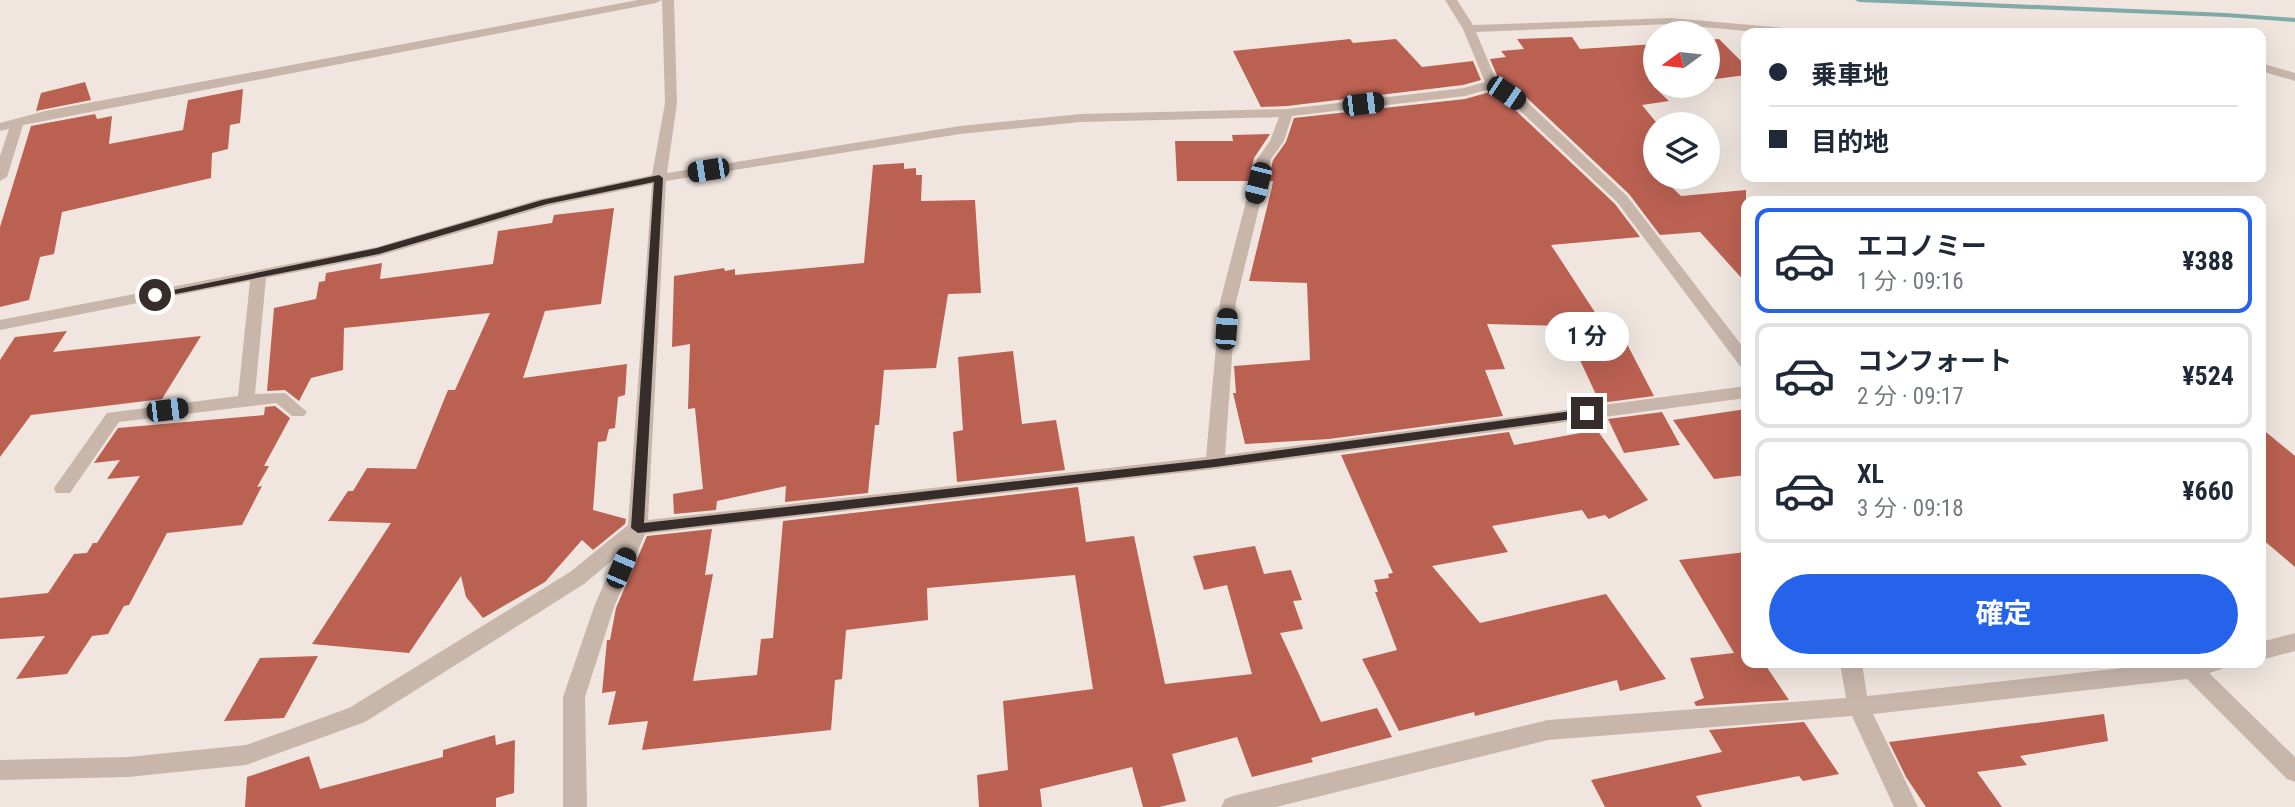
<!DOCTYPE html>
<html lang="ja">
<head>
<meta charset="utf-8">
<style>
	body { margin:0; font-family:"Roboto Condensed","Noto Sans JP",sans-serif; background:#f6f6f7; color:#1f2937; height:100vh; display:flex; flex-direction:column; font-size:26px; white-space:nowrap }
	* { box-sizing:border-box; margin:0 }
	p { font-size:23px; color:#747a83 }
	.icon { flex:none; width:38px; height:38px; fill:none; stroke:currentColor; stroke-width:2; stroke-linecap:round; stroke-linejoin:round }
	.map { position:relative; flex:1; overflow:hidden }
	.side { position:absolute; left:1741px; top:196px; width:525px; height:472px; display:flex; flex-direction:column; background:#fff; border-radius:14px; box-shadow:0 7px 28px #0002 }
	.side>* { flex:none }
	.banner { position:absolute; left:1741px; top:28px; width:525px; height:154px; border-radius:14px; box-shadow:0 7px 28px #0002; display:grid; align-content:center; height:154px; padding:0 28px; background:#fff }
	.needle { width:46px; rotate:255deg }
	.tools { position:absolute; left:1643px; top:21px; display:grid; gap:14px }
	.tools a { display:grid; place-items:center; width:77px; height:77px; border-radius:50%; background:#fff; box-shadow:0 7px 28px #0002; font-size:35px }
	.end { position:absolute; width:32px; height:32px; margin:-16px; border:9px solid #362d2a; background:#fff; box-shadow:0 0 0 4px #fff }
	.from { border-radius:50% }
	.bubble { position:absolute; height:49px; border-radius:24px; background:#fff; box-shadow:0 7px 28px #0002; font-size:23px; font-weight:700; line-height:49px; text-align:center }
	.car { position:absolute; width:21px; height:42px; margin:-21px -10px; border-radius:9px; box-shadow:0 0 5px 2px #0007; background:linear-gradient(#222 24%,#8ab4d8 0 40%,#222 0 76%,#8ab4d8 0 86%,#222 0) }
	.banner b { display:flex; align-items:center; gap:24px; height:66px; font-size:26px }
	.banner b+b { border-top:2px solid #e0e1e3 }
	.banner i { width:18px; height:18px; background:#1f2937 }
	ul { padding:12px 0 0; list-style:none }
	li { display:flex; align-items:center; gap:21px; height:105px; margin:0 14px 10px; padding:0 14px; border:4px solid #e0e1e3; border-radius:14px }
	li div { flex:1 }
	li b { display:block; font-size:26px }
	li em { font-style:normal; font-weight:700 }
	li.on { border-color:#2563eb }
	li>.icon { width:63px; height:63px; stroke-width:1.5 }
	.action { display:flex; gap:14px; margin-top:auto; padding:14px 28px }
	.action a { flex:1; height:80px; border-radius:42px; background:#2563eb; color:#fff; font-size:28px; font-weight:700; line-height:80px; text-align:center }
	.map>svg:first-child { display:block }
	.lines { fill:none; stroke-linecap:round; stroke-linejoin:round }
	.stream { fill:#80aba9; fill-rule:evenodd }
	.building { fill:#bb6152 }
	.minor { fill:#c8b6ab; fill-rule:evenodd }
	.route { fill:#362d2a }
</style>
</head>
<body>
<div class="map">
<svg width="2295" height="807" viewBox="0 0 2295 807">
	<rect width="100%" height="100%" fill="#f0e6df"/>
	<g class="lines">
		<path class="stream" d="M1855,0H1917L2226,13L2295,18V22L2226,17L1859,2Z"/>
	</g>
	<g class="building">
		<path d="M1572,37L1580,49L1656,44V86H1658H1653L1669,101L1642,105L1656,122V177H1661L1681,196L1746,190V283L1700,232L1660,235L1629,194L1526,97L1499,80L1490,59L1506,57L1501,51L1524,49L1517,39Z"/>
		<path d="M1350,39L1353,43L1396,39L1422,67L1473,61L1481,80L1463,85L1287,106L1261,107L1233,51Z"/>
		<path d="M1719,39L1746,66V75L1708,80V40Z"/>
		<path d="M85,82L91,100L36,111L41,93Z"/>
		<path d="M243,89L240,123L230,125L228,149L212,153L211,178L62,212L54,254L40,257L29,300L0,307V227L31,126L95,114L97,119L112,116L109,144L183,130L188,100Z"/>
		<path d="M1490,92L1512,107L1615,204L1640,237L1551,245L1600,320L1614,319L1654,396L1600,403L1564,326L1487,324L1505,369L1485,370L1503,416L1329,439L1245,444L1233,393H1236L1234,366L1310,360L1307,283L1249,281L1272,187L1273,181H1268L1273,160L1286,142L1294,118L1465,99Z"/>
		<path d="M1270,134L1254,158L1249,181H1177L1175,141H1233L1232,135Z"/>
		<path d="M904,163V169L916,168V175H922L921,201L975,200L981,293L948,294L936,368L884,370L879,425H875L868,493L785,502L786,486L717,501L716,510L674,514L673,494L703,489L695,408L688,409L690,344L672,347L674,276L724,268L725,271L735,269V275L864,263L873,165Z"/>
		<path d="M614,208L601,304L545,311L523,378L627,364L625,395L618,397L615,428L609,429L606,441L598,442L593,510L626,519L625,524L593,550L582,540L545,582L483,618L466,597L461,576L409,653L312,644L391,523L328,521L348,491H353L367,468L416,469L448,390H455L490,313L344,328L343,370L311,378L299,401L285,390L267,391L274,308L316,299L319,282L325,281L326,273L382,263L380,279L493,264L498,231L552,223L554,215Z"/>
		<path d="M67,331L53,352L201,336L162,399L31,415L0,457V360L15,337Z"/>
		<path d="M1013,351L1022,424L1056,420L1065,470L957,482L953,432L963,430L958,357Z"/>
		<path d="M275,406L290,418L264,466H269L257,487L262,486L242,525L167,533L129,605L124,606L108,634L92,636L67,674L16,679L45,636L0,639V598L48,593L74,554L87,553L93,543H97L140,476L107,479L120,460L94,463L118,428L264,415L265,407Z"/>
		<path d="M1746,409V475L1714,479L1673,420Z"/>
		<path d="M1662,412L1680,445L1624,453L1608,419Z"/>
		<path d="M2261,428L2295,456V567L2261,538Z"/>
		<path d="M1597,430L1648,500L1609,519L1605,515L1588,519L1582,510L1492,526L1508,552L1432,566L1480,623L1606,594L1666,679L1620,691L1617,680L1475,716L1474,712L1399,731L1362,659L1397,650L1375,592H1378L1374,580L1389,578L1388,574L1393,573L1341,455L1509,432L1514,445Z"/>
		<path d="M1078,487L1086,542L1134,536L1165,684L1252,674L1227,585L1204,590L1193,556L1255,546L1264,574L1291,570L1302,600L1293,601L1303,629L1280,633L1321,722L1377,708L1392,737L1311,758L1313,762L1252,777L1237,737L1172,754L1186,801L1159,807H1143L1132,767L1040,789L1042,807H979L977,775L1008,770L1003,701L1093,689L1075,575L927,588L928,620L846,630L842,679L835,680L831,730L642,750L648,721L608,725L616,691L602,693L607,640H610L616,608L647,536L712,529L705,575L713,574L693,681L757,675L761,639L773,638L783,521Z"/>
		<path d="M1746,552V663H1764L1789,700L1696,706L1694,702L1704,698L1690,658L1734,653L1679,560Z"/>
		<path d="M318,656L284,718L224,721L260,658Z"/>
		<path d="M2104,714L2108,741L2020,756L2027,765L1977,772L2002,807H1926L1906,777L1889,742Z"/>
		<path d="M1804,722L1839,774L1803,781L1799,776L1696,796L1702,807H1605L1591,780L1722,752L1709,730Z"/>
		<path d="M495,735L496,745L515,740L514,793L496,798V807H245L247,777L309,756L320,789L443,757V750Z"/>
	</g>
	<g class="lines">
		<g class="minor">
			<path d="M638,0H662L656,3L23,125L7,177L0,181V156L9,129L0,131V123L45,111Z"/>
			<path d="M662,0H674L677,103L667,173L960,126L1081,114L1287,109L1464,88L1485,82L1463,29L1445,0H1457L1473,25L1671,18L1807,30L1809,33H1767L1671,24L1476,32L1497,82L1524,99L1627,196L1746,351V367L1740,366L1617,202L1514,105L1490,89L1465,96L1292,116L1284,141L1271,159L1236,302L1225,455L1746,386V398L1215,469L645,534L614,607L585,697L587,807H563V697L594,607L615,558L584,584L365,722L246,765L128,777L0,780V760L128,757L246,745L349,708L570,572L628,525L652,184L548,206L379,256L266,278L255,394L285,393L307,412L304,416H292L276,403L119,422L70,493H56L54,488L107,413L238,396L250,281L0,330V320L377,247L540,199L652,175L665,103ZM1279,117L1270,141L1257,159L1220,302L1206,457L648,520L666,181L960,134L1081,122Z"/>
			<path d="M2261,63L2295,73V81L2261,71Z"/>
			<path d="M2295,633V651L2261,660V642Z"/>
			<path d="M1840,663H1862L1867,696L2168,663H2225L2222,669L2209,673L2295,757V782L2287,779L2187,679L1873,714L1918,807H1894L1852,716L1548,740L1276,807H1221L1225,799L1233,796L1548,720L1846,698Z"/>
		</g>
	</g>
	<path class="route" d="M659,175L663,178L644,523L1215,459L1587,409L1593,413L1587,417L1215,467L638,533L631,528L654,182L547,204L379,254L155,298L149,295L377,248L542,200Z"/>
</svg>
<div class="tools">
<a><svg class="needle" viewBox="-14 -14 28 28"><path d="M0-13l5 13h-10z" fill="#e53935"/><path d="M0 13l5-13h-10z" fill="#747a83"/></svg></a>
<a><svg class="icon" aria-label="layers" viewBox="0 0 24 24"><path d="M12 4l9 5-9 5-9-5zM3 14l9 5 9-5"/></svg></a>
</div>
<i class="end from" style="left:155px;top:295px"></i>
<i class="end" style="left:1587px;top:413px"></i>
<div class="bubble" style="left:1545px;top:312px;width:84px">1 分</div>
<i class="car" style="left:1506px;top:93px;rotate:124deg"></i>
<i class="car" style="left:1363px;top:104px;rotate:83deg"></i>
<i class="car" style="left:708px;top:170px;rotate:261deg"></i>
<i class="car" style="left:1258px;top:183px;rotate:194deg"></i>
<i class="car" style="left:1226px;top:329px;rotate:4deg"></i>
<i class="car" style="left:167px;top:410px;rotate:83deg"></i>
<i class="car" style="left:621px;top:568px;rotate:23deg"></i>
<div class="banner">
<b><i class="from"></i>乗車地</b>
<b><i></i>目的地</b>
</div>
<section class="side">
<ul>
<li class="on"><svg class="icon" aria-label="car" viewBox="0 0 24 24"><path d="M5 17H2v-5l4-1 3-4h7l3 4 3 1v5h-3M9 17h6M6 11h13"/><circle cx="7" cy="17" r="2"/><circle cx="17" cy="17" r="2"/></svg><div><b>エコノミー</b><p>1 分 · 09:16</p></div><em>¥388</em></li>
<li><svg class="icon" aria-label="car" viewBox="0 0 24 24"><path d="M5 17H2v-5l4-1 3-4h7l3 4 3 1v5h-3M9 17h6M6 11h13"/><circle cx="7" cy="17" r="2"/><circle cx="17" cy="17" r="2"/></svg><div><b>コンフォート</b><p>2 分 · 09:17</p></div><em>¥524</em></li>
<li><svg class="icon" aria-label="car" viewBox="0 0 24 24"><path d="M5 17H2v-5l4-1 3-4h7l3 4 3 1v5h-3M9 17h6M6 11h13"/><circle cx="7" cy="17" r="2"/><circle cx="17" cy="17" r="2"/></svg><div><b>XL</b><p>3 分 · 09:18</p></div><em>¥660</em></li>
</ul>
<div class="action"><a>確定</a></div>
</section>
</div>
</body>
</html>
